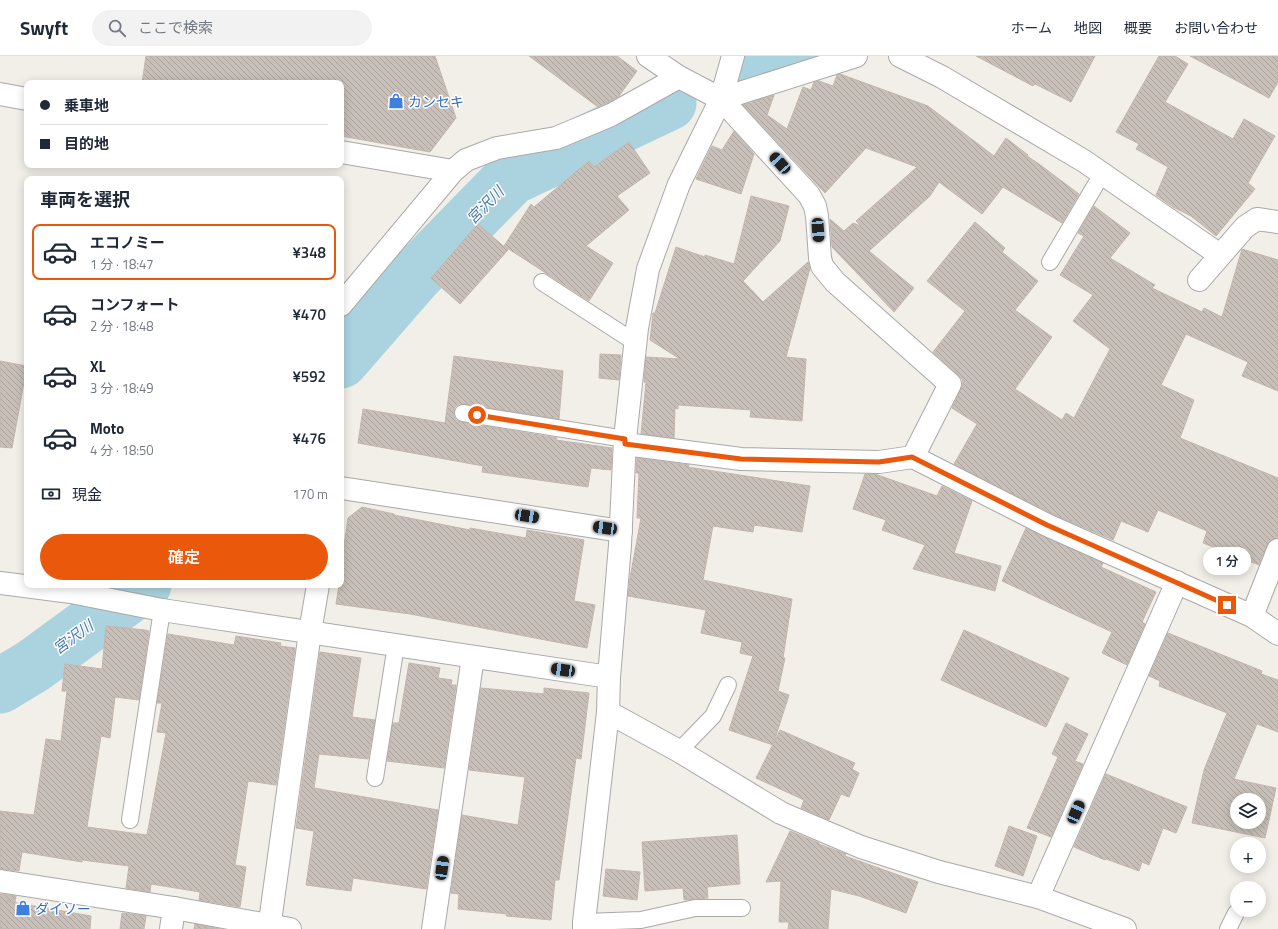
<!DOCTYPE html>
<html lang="ja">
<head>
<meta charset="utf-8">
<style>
	body { margin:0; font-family:"Titillium Web","Noto Sans JP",sans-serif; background:#f2f2f3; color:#1f2937; height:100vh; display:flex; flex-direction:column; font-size:15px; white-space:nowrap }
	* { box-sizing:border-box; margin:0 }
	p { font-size:13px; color:#747a83 }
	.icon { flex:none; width:22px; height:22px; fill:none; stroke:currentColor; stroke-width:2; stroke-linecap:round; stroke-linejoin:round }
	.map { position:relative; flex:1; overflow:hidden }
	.sheet { position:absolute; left:24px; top:120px; width:320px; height:412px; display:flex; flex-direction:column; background:#fff; border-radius:8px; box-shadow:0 2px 10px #0003 }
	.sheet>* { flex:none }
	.banner { position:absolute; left:24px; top:24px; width:320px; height:88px; border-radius:8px; box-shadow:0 2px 10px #0003; display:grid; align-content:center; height:88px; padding:0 16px; background:#fff }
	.controls { position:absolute; left:1230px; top:737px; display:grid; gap:8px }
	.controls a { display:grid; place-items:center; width:36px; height:36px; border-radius:50%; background:#fff; box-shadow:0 2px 10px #0003; font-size:20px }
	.end { position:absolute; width:18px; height:18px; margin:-9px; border:5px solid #ea580c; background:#fff; box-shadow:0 0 0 2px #fff }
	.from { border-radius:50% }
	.bubble { position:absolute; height:28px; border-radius:14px; background:#fff; box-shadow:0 2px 10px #0003; font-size:13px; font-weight:600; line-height:28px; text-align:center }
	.car { position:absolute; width:12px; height:24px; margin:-12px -6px; border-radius:5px; box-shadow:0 0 3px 1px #0007; background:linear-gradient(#222 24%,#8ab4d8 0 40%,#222 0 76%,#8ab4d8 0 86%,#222 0) }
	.banner b { display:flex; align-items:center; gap:14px; height:38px; font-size:15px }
	.banner b+b { border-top:1px solid #e0e1e3 }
	.banner i { width:10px; height:10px; background:#1f2937 }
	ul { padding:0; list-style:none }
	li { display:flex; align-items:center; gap:12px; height:56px; margin:0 8px 6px; padding:0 8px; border:2px solid transparent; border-radius:8px }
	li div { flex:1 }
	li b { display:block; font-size:15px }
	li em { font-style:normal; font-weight:600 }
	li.selected { border-color:#ea580c }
	li>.icon { width:36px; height:36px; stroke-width:1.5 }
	h2 { padding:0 16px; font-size:18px; line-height:48px }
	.pay { display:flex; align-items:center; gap:10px; height:44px; padding:0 16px; font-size:15px }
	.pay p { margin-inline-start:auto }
	.action { display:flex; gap:8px; margin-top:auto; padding:8px 16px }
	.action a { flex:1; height:46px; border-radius:24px; background:#ea580c; color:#fff; font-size:16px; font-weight:600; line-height:46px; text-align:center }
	header { display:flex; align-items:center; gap:24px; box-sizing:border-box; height:56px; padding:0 20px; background:#fff; border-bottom:1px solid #e0e1e3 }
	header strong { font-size:19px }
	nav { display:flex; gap:22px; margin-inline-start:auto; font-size:14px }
	.search { width:280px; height:36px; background:#f2f2f3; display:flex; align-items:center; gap:10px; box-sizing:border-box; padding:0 14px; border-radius:22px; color:#747a83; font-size:15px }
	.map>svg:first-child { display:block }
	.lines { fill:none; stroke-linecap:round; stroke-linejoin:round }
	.river { stroke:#aad3df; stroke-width:55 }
	.building { fill:url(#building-back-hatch); stroke:#c4b6ab; fill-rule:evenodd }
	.lane-casing { stroke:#a9a9a9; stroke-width:18 }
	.street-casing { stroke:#a9a9a9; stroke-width:24 }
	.lane { stroke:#fff; stroke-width:16 }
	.street { stroke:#fff; stroke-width:22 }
	.route { stroke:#ea580c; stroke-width:5 }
	.labels { text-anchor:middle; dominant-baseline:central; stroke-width:3; stroke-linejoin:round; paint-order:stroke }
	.shop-label { font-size:14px; fill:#366cbe; stroke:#fff; text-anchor:start }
	.water-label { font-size:15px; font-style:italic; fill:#4a7aab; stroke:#fff }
</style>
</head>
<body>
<header>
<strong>Swyft</strong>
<div class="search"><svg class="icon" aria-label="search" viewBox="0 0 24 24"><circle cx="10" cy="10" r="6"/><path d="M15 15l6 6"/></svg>ここで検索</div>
<nav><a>ホーム</a><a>地図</a><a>概要</a><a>お問い合わせ</a></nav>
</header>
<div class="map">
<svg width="1278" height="873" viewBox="0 0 1278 873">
	<defs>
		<pattern id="building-back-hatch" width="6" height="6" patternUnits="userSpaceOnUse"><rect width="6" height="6" fill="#c7bfb8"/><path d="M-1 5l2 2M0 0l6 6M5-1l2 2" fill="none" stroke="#aba49e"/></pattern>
	</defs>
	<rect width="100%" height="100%" fill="#f2efe9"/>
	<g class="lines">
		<g class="river">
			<path d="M750,10L802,0"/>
			<path d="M341,305L415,220L511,122L669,47"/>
			<path d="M0,630L33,610L144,529"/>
		</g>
	</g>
	<g class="building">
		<path d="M146,0H435L456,62L430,96L341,80V27H142Z"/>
		<path d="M529,0H617L637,15L619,40L598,51Z"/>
		<path d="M976,0H1095L1071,46L1035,28L1033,30Z"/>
		<path d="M1159,0H1175L1188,8L1165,46L1233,83L1244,63L1275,80L1248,127L1255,133L1216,180L1191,160L1173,151L1156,139L1168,111L1136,93L1139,88L1116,76Z"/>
		<path d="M1190,0H1278V26L1269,42Z"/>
		<path d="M840,18L928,50L994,100L1006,82L1028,99L1027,100L1039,108L1079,138L1062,167L1003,131L982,158L939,126L930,140L869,195L914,232L894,256L832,191L830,163L844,175L853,167L861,170L856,165L917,111L866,92L825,137L743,49L750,47L751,48L752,46L774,39L767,59L787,73L803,31L811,34L814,26L819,25L833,30L837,19Z"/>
		<path d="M734,75L754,98L741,138L696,123L712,90L722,94Z"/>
		<path d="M629,86L650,117L617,140L629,154L586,190L613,207L589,245L504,190L531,148L534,151L589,105L594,111Z"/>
		<path d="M751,140L789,150L780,185L743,225L763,246L808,206L810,212L786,301L806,303L802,365L750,361L751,354L678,349V353L675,352L674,382L641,378L646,326H644L646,301L680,303L650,284L653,257H655L676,191L705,201V199L734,208Z"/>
		<path d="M1094,150L1130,177L1110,202L1155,229L1152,232L1202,256L1204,252L1222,261L1242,193L1278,204V335L1242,320L1248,306L1186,278L1161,329L1194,344L1180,382L1278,422V482L1271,484L1267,489L1259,509L1203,487L1207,475L1158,454L1148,476L1121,465L1113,484L1052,458L954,408L977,368L952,352L961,333L963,327L962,323L958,319L933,296L965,255L927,225L975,166L1005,192L1002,196L1038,225L1015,254L1052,281L1015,333L1062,364L1066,357L1074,362L1110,293L1073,265L1093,239L1060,219L1084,180L1078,177Z"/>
		<path d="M478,168L508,194L460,248L431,222Z"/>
		<path d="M600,298L621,299L619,324L599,322Z"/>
		<path d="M454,300L563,315L559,363L464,348H459L455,351L454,356V361L457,365L461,366L557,382L556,384L612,392L611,414L591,412L588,431L482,416L483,410L358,387L363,353L445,367Z"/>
		<path d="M0,305L27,310L12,392L0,391Z"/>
		<path d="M637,402L689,409L688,411L810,430L802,476L754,469L753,476L713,470L703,524L792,543L783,602H785L778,635L789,639L773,689L729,674L753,600L740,597L742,586L701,577L706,554L628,540L630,522L641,462H637L639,417H636Z"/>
		<path d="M865,418H875L937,440L942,430L972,445L954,497L1001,510L995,535L913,513L925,489L882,474L886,464L853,453Z"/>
		<path d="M362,451L394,458V459L470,474V472L526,482L527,474L584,484L574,545L595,549L587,592L410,558L336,548L339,529H341V511L348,462Z"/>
		<path d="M1026,472L1103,507L1101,511L1156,536L1142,566L1145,568L1127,609L1102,597L1112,576L1002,525Z"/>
		<path d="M106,570L145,574L149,575L139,644L115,641L110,682L101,680L87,771L147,779L166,677L157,676L162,647H157L168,578L234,589L236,580L281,587L280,590L295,592L276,729L248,725L235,809L246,811L240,851L199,844L200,836L151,828L150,836L126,832L129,810L82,804V806L22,796L19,815L0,813V755L34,759L46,683L61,685L67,635H62L65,608L102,613Z"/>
		<path d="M964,574L1069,622L1046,671L941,624Z"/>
		<path d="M1168,577L1262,615L1261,618L1278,624V676L1257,668L1234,723L1276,732L1265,782L1192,767L1204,714L1227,657L1159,630L1160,625L1149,620ZM1237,744H1259V766H1237Z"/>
		<path d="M320,596L361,602L352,661L375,664L368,703L319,698L314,732L438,754L426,833L353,822L351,835L306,829L314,775L296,772Z"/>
		<path d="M409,607L440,612L438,622L452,624L451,629H456L444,712L387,705L393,667H399Z"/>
		<path d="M481,632L544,638V632L589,637L581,703L576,702L559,824H555L551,864L506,860L507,858L458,853L459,838L451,837L462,759L518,769L525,721L469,714Z"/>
		<path d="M1066,667L1088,678L1075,705L1083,708L1051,781L1027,772L1058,701L1052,698Z"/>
		<path d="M780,674L855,707L852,713L859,717L849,741L841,738L829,764L801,752L804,744L756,722Z"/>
		<path d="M1106,718L1187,751L1176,777L1163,772L1149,809L1142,806L1139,815L1106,803L1105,804L1074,791Z"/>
		<path d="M1009,770L1037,780L1023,820L995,810Z"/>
		<path d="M790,775L819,787V788L846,798L845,800L918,826L906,857L859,840L831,833L828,873H788L789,866H779L781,825L766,826Z"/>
		<path d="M737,779L740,828L707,831L708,842L684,844L683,832L645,835L642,786Z"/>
		<path d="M606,813L640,816L637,844L603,840Z"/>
		<path d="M0,838L16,840L15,846L6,845L91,860L90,873H0Z"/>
		<path d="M122,857L146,860L144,873H120Z"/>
		<path d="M195,868L220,873H194Z"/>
	</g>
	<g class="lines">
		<defs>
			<g id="lane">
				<path d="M1050,206L1102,118"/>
				<path d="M542,226L636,287"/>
				<path d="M463,357L625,383"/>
				<path d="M679,695L713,660L728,629"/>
				<path d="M375,722L396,589"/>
				<path d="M130,764L162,554"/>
				<path d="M584,866L641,864L695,852H742"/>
				<path d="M1228,873L1236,857"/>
			</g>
			<g id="street">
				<path d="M900,0L942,21L1084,105L1220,199"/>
				<path d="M0,38L27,43"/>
				<path d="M721,43L856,0"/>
				<path d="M341,96L453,115"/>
				<path d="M1199,224L1245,171L1257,163L1278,166"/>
				<path d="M341,249L453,115L466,104L497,92L556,82L611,59L679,21"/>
				<path d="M625,388L741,403L879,406L913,401L950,328L835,226L822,210L820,202L817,160L815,150L809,139L721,43L679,21L648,0"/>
				<path d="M913,401L1047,469L1252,560L1278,578"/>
				<path d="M341,432L621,475"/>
				<path d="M0,527L71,536L162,554L609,621"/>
				<path d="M1252,560L1278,494"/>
				<path d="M608,656L679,695L781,757L861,791L939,816L1038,841L1125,873"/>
				<path d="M0,825L174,852L290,873"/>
				<path d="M1038,841L1177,526"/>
				<path d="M171,873L174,852"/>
				<path d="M269,873L310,576L318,529"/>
				<path d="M433,873L473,601"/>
				<path d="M584,873V866L608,656L609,621L620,489L625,383L637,272L648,213L679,128L721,43L733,0"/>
			</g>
		</defs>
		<use href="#lane" class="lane-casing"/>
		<use href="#street" class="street-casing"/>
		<use href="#lane" class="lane"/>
		<use href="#street" class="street"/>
	</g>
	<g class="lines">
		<path class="route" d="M477,359L625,383V388L741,403L879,406L912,401L1047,469L1227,549"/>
	</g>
	<defs>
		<symbol id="shop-bare" viewBox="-9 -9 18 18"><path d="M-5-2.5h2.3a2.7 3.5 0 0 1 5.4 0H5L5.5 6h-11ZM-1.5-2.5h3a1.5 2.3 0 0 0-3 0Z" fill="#3f7fe0" stroke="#fff" stroke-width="2.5" paint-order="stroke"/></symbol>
	</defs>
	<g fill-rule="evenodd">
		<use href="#shop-bare" x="385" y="34" width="22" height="22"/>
		<use href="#shop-bare" x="12" y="841" width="22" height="22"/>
	</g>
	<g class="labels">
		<g class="shop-label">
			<text x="408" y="45">カンセキ</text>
			<text x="35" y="852">ダイソー</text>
		</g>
		<g class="water-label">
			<text transform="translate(485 149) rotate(-46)">宮沢川</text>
			<text transform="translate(73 581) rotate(-36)">宮沢川</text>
		</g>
	</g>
</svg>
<div class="controls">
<a><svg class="icon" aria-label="layers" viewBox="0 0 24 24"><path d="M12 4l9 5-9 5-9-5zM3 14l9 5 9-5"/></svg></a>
<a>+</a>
<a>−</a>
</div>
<i class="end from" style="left:477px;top:359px"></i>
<i class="end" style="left:1227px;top:549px"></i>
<div class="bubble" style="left:1203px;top:491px;width:48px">1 分</div>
<i class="car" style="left:780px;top:107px;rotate:318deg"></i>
<i class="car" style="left:818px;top:174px;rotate:176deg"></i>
<i class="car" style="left:527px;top:460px;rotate:99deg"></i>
<i class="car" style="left:605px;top:472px;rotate:278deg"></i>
<i class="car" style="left:563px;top:614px;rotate:278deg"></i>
<i class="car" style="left:1076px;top:756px;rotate:24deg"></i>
<i class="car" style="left:442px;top:812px;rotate:8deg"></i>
<div class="banner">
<b><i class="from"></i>乗車地</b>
<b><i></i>目的地</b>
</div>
<section class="sheet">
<h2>車両を選択</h2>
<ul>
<li class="selected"><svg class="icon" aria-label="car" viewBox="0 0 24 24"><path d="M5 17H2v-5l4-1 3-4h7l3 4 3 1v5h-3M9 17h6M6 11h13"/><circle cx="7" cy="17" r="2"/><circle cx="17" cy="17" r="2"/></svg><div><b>エコノミー</b><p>1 分 · 18:47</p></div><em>¥348</em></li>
<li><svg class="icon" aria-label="car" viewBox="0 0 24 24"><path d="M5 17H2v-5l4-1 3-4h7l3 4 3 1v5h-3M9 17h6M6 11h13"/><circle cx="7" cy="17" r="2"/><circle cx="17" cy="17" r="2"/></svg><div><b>コンフォート</b><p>2 分 · 18:48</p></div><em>¥470</em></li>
<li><svg class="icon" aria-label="car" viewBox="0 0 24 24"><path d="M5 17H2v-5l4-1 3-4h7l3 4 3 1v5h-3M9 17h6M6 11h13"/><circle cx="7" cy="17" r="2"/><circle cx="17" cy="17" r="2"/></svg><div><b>XL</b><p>3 分 · 18:49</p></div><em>¥592</em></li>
<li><svg class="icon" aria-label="car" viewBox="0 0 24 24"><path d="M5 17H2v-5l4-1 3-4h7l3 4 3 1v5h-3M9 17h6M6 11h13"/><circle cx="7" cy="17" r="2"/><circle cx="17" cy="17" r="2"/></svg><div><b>Moto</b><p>4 分 · 18:50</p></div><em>¥476</em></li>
</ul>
<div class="pay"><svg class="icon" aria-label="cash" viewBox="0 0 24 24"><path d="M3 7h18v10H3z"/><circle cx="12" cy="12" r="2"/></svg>現金<p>170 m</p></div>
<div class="action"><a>確定</a></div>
</section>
</div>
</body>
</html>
